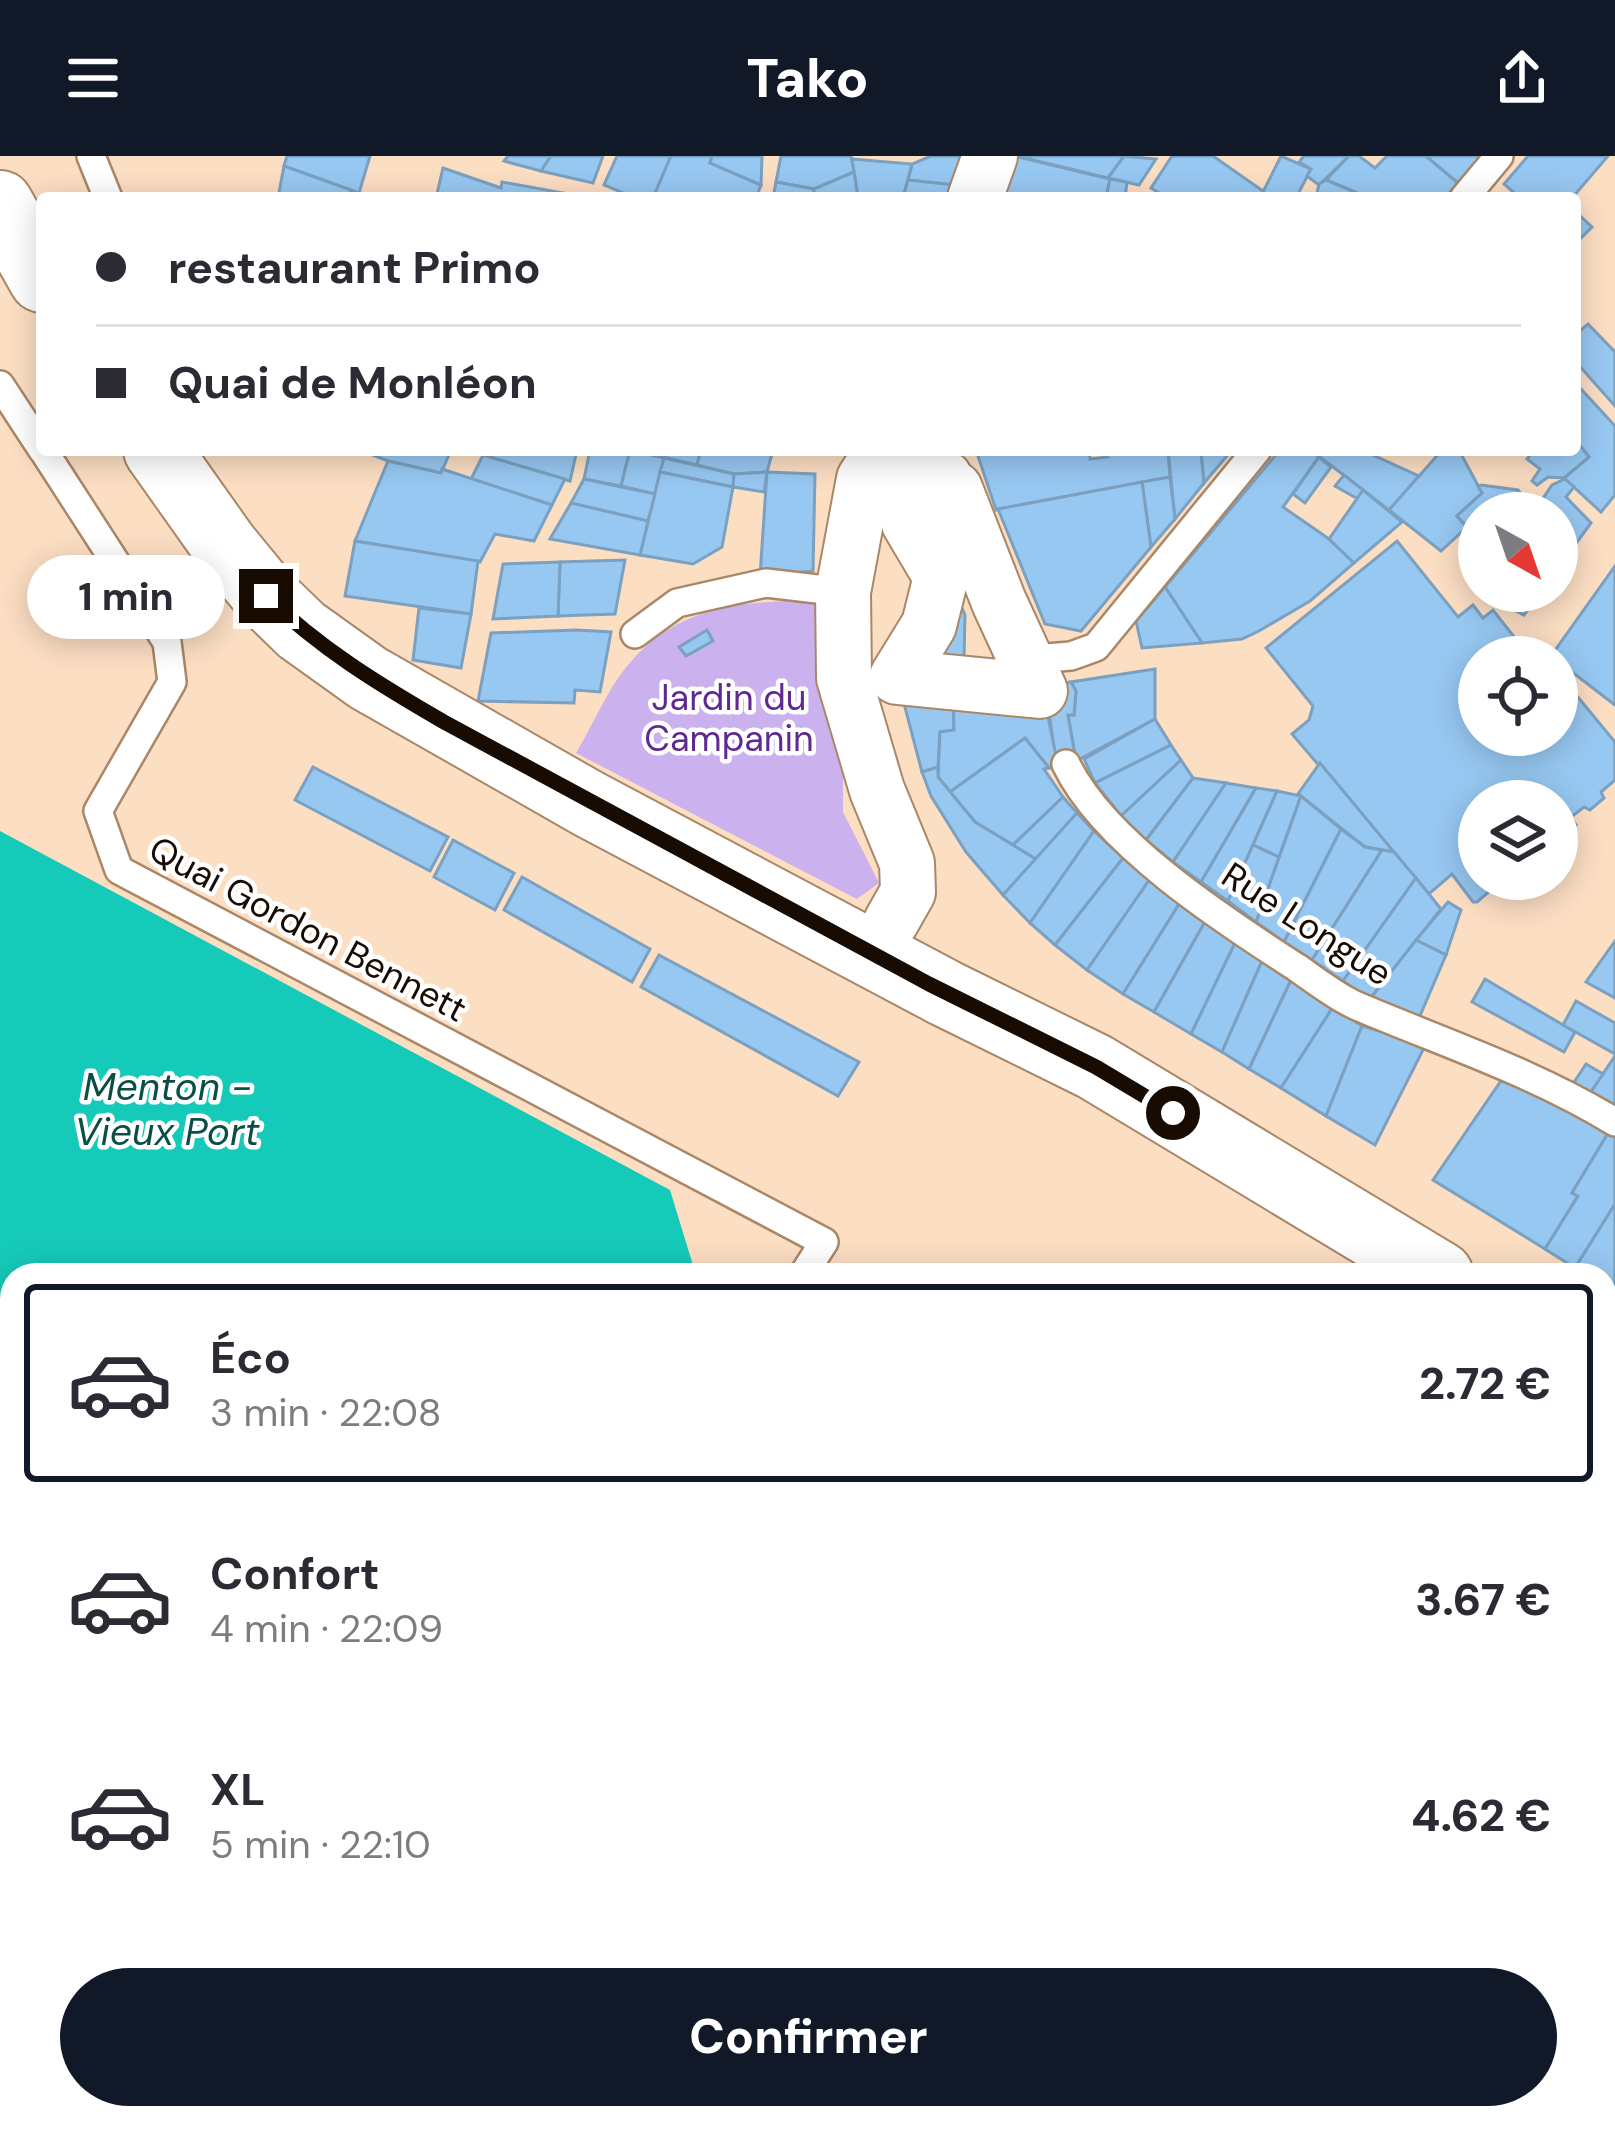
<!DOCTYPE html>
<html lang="fr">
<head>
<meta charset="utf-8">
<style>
	body { margin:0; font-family:"DM Sans",sans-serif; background:#f2f2f3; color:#2b2b33; height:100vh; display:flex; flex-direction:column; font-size:45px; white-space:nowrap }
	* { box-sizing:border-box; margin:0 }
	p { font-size:39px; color:#7c7c81 }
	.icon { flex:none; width:66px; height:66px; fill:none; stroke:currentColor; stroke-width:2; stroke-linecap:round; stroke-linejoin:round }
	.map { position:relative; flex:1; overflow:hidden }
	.sheet { position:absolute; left:0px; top:1107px; width:1617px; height:867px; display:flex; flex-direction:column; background:#fff; border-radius:36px 36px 0 0; box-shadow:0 6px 30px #0003 }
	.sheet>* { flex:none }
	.guide { position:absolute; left:36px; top:36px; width:1545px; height:264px; border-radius:12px; box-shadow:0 6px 30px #0003; display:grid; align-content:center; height:264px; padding:0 60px; background:#fff }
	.needle { width:78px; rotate:140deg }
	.buttons { position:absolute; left:1458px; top:336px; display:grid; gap:24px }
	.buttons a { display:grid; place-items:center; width:120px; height:120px; border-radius:50%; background:#fff; box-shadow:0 6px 30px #0003; font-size:60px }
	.end { position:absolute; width:54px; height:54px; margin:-27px; border:15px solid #170b02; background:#fff; box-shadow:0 0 0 6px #fff }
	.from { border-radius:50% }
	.bubble { position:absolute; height:84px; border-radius:42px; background:#fff; box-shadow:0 6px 30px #0003; font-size:39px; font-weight:800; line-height:84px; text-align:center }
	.guide b { display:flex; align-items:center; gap:42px; height:114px; font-size:45px }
	.guide b+b { border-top:3px solid #e1e1e2 }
	.guide i { width:30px; height:30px; background:#2b2b33 }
	ul { padding:21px 0 0; list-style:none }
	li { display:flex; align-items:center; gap:36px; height:198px; margin:0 24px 18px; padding:0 36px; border:6px solid transparent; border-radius:12px }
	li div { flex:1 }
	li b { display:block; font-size:45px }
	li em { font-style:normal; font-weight:800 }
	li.current { border-color:#111827 }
	li>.icon { width:108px; height:108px; stroke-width:1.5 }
	.cta { display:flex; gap:24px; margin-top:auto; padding:24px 60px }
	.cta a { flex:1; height:138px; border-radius:72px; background:#111827; color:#fff; font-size:48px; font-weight:800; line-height:138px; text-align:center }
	header { display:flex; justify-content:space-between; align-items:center; height:156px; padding:0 60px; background:#111827; color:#fff; font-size:54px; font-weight:800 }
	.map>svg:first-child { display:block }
	.green { fill:#cbb1ed }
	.water { fill:#16caba }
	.building { fill:#97c8f2; stroke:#7ba0c0; stroke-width:3 }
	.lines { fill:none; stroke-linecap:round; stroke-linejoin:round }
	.lane-casing { stroke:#a98767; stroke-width:32 }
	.street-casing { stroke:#a98767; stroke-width:58 }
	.primary-casing { stroke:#a98767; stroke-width:70 }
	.lane { stroke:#fff; stroke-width:27 }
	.street { stroke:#fff; stroke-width:54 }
	.primary { stroke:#fff; stroke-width:66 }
	.route { stroke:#170b02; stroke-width:15 }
	.labels { text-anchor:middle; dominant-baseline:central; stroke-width:9; stroke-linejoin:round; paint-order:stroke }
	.park-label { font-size:36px; fill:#5f2990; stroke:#fff }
	.street-label { font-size:36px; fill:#170b02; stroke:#fff }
	.water-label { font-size:39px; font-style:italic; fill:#094e47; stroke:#fff }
</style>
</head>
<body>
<header><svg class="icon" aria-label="menu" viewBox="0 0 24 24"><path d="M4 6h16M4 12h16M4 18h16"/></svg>Tako<svg class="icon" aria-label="share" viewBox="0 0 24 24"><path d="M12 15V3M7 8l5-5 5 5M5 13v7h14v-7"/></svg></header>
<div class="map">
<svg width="1615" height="1973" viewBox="0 0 1615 1973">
	<rect width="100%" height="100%" fill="#fcdec3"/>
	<path class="green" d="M814,444L823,515L843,592V656L879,727L857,743L576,597C593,569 607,534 628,509C678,449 742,446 814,444Z"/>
	<g class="water">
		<path d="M0,675L670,1034L696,1119H12V1962H212L198,1973H0Z"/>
		<path d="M1605,1847L1615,1856V1973H412L419,1962H1605Z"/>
	</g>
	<g class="building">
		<path d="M287,0H370L359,37L284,10Z"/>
		<path d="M508,0H551L541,15L504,5Z"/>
		<path d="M551,0H603L593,27L541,15Z"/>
		<path d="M617,0H671L653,42H635L604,29Z"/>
		<path d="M671,0H712L710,7L761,29L756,42H653Z"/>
		<path d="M712,0H762L761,29L710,7Z"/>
		<path d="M781,0H851L854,16L814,33L776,26Z"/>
		<path d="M931,0H966L964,30L908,24L912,8Z"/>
		<path d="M1014,0L1110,23L1106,42H1003Z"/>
		<path d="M1017,0H1124L1108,22Z"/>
		<path d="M1124,0L1156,3L1139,29L1108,22Z"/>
		<path d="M1172,0H1213L1263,35L1260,42H1167L1151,32Z"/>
		<path d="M1281,0L1311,13L1296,42H1260Z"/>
		<path d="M1304,0H1349L1319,29L1307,20L1311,13L1299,6Z"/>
		<path d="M1349,0H1359L1375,12L1387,0H1426L1458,27L1445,42H1369L1326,24Z"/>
		<path d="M1426,0H1481L1458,27Z"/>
		<path d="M1528,0H1608L1572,42H1520L1504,28Z"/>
		<path d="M852,3L912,8L903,42H858Z"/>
		<path d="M284,10L351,34L347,42H278Z"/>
		<path d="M443,12L501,32L502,26L590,42H436Z"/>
		<path d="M854,16L858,42H813L814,33Z"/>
		<path d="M1110,23L1127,26L1125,42H1106Z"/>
		<path d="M908,24L964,30L962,42H903Z"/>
		<path d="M1326,24L1369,42H1316L1319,28Z"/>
		<path d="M776,26L814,33L813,42H773Z"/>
		<path d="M1575,55L1592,71L1575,88Z"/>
		<path d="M1588,168L1615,196V250L1575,205V179Z"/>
		<path d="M1581,233L1615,270V339L1601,356L1564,322L1589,301L1575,283V239Z"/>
		<path d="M1575,283L1589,301L1564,322L1548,321L1537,329L1532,325L1540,313L1527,303L1533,295L1575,294Z"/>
		<path d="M360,294H451L441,317L388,305Z"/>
		<path d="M485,294H577L570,325L483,299Z"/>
		<path d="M590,294H630L621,330L584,323Z"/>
		<path d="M630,294L664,302L655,338L621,330Z"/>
		<path d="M633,294H701L697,309Z"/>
		<path d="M701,294H773L767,316L734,318L697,309Z"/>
		<path d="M976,294H1089L1090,303L1108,301L1107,294H1168L1170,321L996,354Z"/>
		<path d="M1168,294H1201L1204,327L1175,363Z"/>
		<path d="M1201,294H1232L1204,327Z"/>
		<path d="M1280,294H1311L1319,301L1283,351L1329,383L1354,407L1310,445L1259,475L1242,483L1202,487L1165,431Z"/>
		<path d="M1311,294H1376L1373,299L1419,320L1389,354Z"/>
		<path d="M1442,294L1460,296L1482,337L1457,360L1467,371L1441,395L1389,354Z"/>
		<path d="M483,299L565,323L552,349L471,323Z"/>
		<path d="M1319,301L1331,311L1305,347L1293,338Z"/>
		<path d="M664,302L734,318L733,331L660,316Z"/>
		<path d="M388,305L441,317L442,313L552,349L534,385L495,378L480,406L355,385Z"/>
		<path d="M660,316L733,331L722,391L693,408L640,399Z"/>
		<path d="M767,316L764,336L733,331L734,318Z"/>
		<path d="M767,316L815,318L813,415L760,420Z"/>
		<path d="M1344,319L1363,334L1358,343L1335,330Z"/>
		<path d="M1170,321L1175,363L1151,391L1142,326Z"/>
		<path d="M584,323L655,338L648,365L571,347Z"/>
		<path d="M1565,323L1574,331L1566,341L1591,367L1557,414V357H1533L1552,329Z"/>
		<path d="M1142,326L1151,391L1081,475L1045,468L998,353Z"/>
		<path d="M1481,329L1518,334L1529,349L1525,357H1479V362L1476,360L1467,371L1457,360L1482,337L1478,330Z"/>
		<path d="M1363,334L1402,366L1354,407L1329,383Z"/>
		<path d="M571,347L648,365L640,399L550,383Z"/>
		<path d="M355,385L478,405L471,458L345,440Z"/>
		<path d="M1397,385L1458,461L1473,449L1483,462L1493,454L1530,501H1479V579H1557V532L1568,547L1577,540L1615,586V624L1601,636L1604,642L1590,654L1584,651L1571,661L1576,669L1559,682L1557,645H1479V723H1496L1489,728L1491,734L1477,746H1473L1452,718L1429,738L1292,578L1309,564L1313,550L1266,492Z"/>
		<path d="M625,404L615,458L558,460L560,406Z"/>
		<path d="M560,406L558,460L493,463L503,408Z"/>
		<path d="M1615,410V549L1551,500Z"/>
		<path d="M1165,431L1202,487L1142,492L1136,465Z"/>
		<path d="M1489,435H1542L1524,459L1486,440Z"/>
		<path d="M959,445L965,459L964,502L913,496Z"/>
		<path d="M419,452L471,458L461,512L413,504Z"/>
		<path d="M576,474L611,476L600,536L575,534L574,547L478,545L491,477Z"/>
		<path d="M707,474L713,485L686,500L679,491Z"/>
		<path d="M1155,513V563L1076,605L1068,559H1074L1076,535L1071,526Z"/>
		<path d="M897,521L953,532L954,574L940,576L938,611L922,616Z"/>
		<path d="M1071,526L1076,535L1074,559H1068L1076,605L1055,599L1045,529Z"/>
		<path d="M953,532L1047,555L1058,610L1049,612L1025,582L950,636L938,621L940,576L954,574Z"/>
		<path d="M1155,563L1171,589L1095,627L1084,603Z"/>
		<path d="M1025,582L1049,612L1044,613L1063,641L1013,689L975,666L950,636Z"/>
		<path d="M1171,589L1181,604L1121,660L1095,627Z"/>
		<path d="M1181,604L1193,622L1146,684L1121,660Z"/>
		<path d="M1320,607L1394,696L1365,691L1298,638Z"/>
		<path d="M313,611L448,681L430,715L295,644Z"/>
		<path d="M938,611V621L975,666L1036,703L1003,739L966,696L931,640L922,616Z"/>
		<path d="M1193,622L1226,627L1173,706L1146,684Z"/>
		<path d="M1226,627L1256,632L1201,726L1173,706Z"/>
		<path d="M1256,632L1277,635L1228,745L1201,726Z"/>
		<path d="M1277,635L1301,640L1279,701L1253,689Z"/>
		<path d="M1301,640L1341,673L1284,786L1256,766Z"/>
		<path d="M1063,641L1077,657L1036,703L1013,689Z"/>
		<path d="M1077,657L1094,675L1030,767L1003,739Z"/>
		<path d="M1341,673L1365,691L1382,694L1312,804L1284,786Z"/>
		<path d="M1094,675L1123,702L1055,789L1030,767Z"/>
		<path d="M453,684L514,717L495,754L434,721Z"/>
		<path d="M1253,689L1279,701L1256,766L1228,745Z"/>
		<path d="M1382,694L1394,696L1416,722L1343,825L1312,804Z"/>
		<path d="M1123,702L1150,723L1087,814L1055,789Z"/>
		<path d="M522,721L650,793L632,826L504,754Z"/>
		<path d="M1416,722L1441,753L1370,843L1343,825Z"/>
		<path d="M1150,723L1181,745L1123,838L1087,814Z"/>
		<path d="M1181,745L1206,764L1154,856L1123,838Z"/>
		<path d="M1448,746L1461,754L1446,799L1416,784Z"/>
		<path d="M1206,764L1236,785L1191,878L1154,856Z"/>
		<path d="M1416,784L1446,799L1419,862L1370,843Z"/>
		<path d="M1236,785L1262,805L1222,896L1191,878Z"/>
		<path d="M1615,785V842L1586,826Z"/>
		<path d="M659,799L859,906L838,940L641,831Z"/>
		<path d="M1262,805L1291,824L1249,913L1222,896Z"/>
		<path d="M1485,823L1575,876L1564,896L1472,846Z"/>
		<path d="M1291,824L1333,851L1281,932L1249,913Z"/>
		<path d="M1576,845L1615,867V898L1563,869Z"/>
		<path d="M1333,851L1362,870L1326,960L1281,932Z"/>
		<path d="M1362,870L1426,888L1375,989L1326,960Z"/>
		<path d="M1615,900V954L1590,937Z"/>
		<path d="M1586,908L1603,918L1590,937L1573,928Z"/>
		<path d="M1505,919L1610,974L1572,1037L1578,1040L1545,1093L1433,1024Z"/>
		<path d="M1610,974L1615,977V1048L1575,1112L1545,1093L1578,1040L1572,1037Z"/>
		<path d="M1615,1048V1136L1605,1130V1119H1587L1575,1112Z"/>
	</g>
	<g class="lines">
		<defs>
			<g id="lane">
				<path d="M91,0L108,42"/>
				<path d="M1464,42L1499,0"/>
				<path d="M0,229L42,293"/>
				<path d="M43,294L167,486L172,526L98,655L119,714L824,1086L803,1119"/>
				<path d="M635,478L677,447L766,427L843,436"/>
				<path d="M1046,502L1071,500L1096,491L1257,294"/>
				<path d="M1066,608C1103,686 1223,764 1296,811C1315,824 1336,841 1357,850C1444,887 1533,916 1615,966"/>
				<path d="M289,1973L298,1962"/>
			</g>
			<g id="street">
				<path d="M975,42L990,0"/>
				<path d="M883,294L864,323L843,436L844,522L877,634L907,707L908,736L891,766"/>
				<path d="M945,322L951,334L955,333L999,446L1040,535L897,521L929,469L941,421L909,367L913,338L918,337L921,324Z"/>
			</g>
			<g id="primary">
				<path d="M0,48L42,123"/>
				<path d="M157,294L225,390L266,440L301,474L368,522L589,648L945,837L1095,911L1440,1119"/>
				<path d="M1605,1225L1615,1231"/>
			</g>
		</defs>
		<use href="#lane" class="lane-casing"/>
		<use href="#street" class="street-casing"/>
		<use href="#primary" class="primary-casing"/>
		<use href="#lane" class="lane"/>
		<use href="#street" class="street"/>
		<use href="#primary" class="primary"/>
	</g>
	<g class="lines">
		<path class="route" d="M266,440C319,492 380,529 444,566L929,828L1096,911L1173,957"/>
	</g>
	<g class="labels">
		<g class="park-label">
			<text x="729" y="541">Jardin du<tspan x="729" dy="41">Campanin</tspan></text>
		</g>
		<g class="street-label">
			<text transform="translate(1307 768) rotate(33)">Rue Longue</text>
			<text transform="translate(308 773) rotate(28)">Quai Gordon Bennett</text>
		</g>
		<g class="water-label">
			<text x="167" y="930">Menton -<tspan x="167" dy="45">Vieux Port</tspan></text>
		</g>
	</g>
</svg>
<div class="buttons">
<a><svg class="needle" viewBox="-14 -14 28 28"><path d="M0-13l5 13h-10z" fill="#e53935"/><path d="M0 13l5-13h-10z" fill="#7c7c81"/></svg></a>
<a><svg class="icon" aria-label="locate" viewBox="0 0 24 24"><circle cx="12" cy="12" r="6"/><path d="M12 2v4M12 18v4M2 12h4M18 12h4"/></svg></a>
<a><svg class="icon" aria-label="layers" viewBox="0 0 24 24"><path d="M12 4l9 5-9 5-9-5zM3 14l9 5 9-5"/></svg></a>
</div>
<i class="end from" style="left:1173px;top:957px"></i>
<i class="end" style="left:266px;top:440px"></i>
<div class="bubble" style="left:27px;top:399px;width:198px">1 min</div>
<div class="guide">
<b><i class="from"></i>restaurant Primo</b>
<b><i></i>Quai de Monléon</b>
</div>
<section class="sheet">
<ul>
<li class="current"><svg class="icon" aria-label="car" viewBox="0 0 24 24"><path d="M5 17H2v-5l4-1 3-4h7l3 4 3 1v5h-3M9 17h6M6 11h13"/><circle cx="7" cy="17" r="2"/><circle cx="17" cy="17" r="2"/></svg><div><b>Éco</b><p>3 min · 22:08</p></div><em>2.72 €</em></li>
<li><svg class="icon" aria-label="car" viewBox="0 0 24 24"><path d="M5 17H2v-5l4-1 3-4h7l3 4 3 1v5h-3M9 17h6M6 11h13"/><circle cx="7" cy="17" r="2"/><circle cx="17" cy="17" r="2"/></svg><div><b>Confort</b><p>4 min · 22:09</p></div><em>3.67 €</em></li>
<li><svg class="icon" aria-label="car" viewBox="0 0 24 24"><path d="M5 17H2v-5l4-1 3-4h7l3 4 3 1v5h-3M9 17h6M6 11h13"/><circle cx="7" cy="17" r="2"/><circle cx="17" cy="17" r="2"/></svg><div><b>XL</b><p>5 min · 22:10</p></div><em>4.62 €</em></li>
</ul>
<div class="cta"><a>Confirmer</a></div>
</section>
</div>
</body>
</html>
